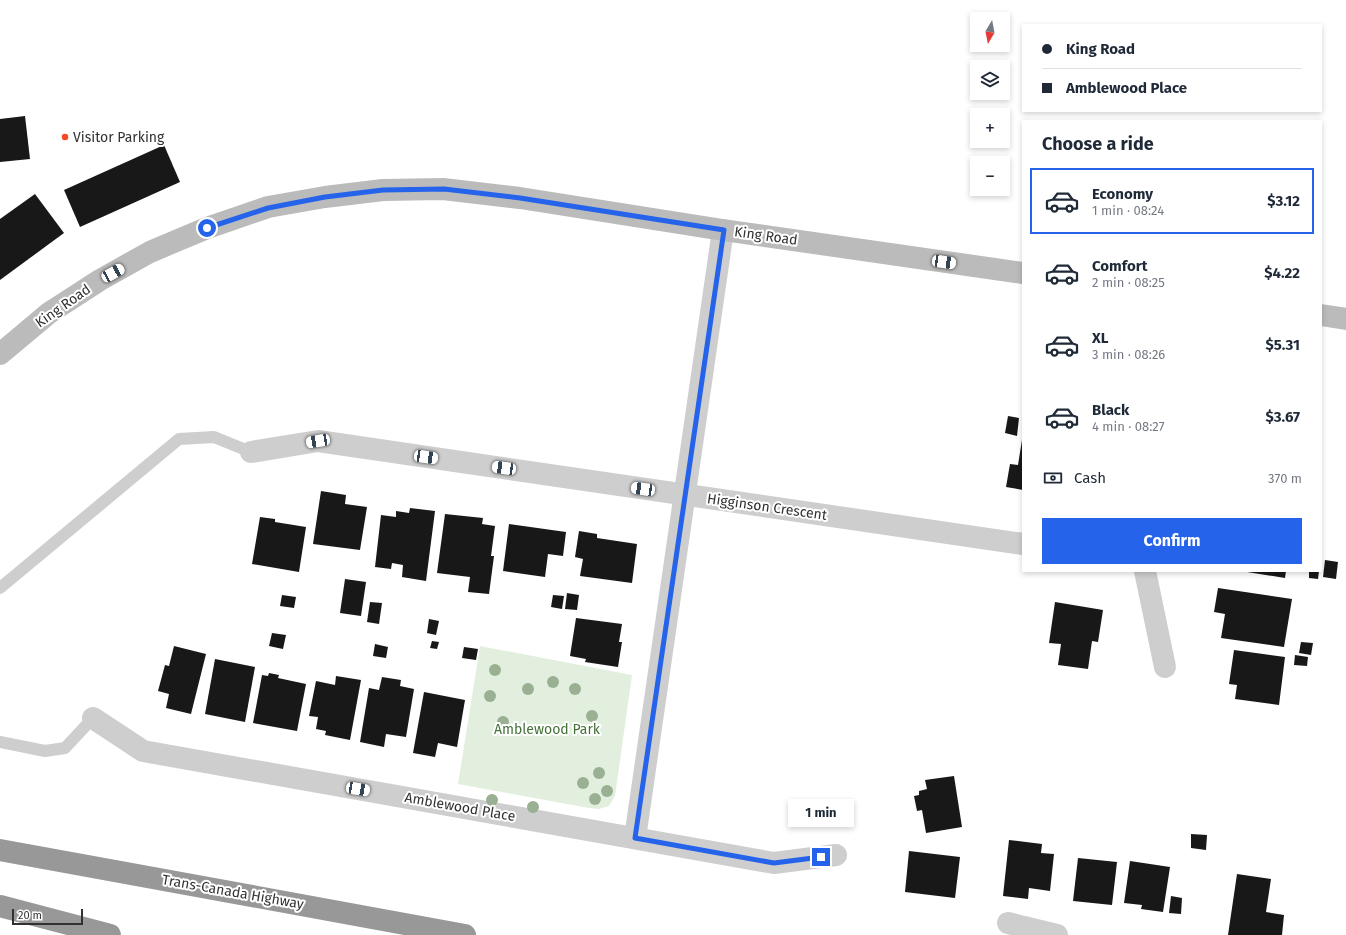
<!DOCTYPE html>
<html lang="en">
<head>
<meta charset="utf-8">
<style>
	body { margin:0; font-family:"Fira Sans",sans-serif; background:#f6f6f7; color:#1f2937; height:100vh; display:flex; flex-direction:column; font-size:15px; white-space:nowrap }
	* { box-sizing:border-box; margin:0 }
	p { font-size:13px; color:#747a83 }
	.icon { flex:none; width:22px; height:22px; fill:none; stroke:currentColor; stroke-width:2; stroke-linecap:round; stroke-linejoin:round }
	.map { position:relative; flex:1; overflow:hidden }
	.side { position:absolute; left:1022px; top:120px; width:300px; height:452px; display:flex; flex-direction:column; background:#fff; border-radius:0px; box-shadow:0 2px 6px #0003 }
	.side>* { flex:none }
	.hud { position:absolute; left:1022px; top:24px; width:300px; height:88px; border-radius:0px; box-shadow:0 2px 6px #0003; display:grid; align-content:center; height:88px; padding:0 20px; background:#fff }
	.needle { width:26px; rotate:190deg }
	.controls { position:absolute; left:970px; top:12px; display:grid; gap:8px }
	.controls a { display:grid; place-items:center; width:40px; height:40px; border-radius:0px; background:#fff; box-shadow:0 2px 6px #0003; font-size:20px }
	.scale { position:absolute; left:12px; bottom:10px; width:71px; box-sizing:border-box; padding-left:4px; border:2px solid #313131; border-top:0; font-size:11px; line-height:14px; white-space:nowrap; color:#313131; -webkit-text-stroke:3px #fff; paint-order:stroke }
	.end { position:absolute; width:18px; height:18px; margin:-9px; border:5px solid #2563eb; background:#fff; box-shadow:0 0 0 2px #fff }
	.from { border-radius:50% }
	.bubble { position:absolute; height:28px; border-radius:0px; background:#fff; box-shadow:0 2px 6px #0003; font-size:13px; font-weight:700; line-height:28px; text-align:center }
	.car { position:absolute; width:12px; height:24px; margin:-12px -6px; border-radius:5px; box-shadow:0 0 3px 1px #0007; background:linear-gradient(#fff 24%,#345 0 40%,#fff 0 76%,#345 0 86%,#fff 0) }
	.hud b { display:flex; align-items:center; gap:14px; height:38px; font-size:15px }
	.hud b+b { border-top:1px solid #e0e1e3 }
	.hud i { width:10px; height:10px; background:#1f2937 }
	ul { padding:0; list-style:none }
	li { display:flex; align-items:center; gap:12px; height:66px; margin:0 8px 6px; padding:0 12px; border:2px solid transparent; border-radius:0px }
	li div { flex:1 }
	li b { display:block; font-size:15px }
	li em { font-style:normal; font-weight:700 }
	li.selected { border-color:#2563eb }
	li>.icon { width:36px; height:36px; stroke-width:1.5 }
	h2 { padding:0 20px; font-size:18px; line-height:48px }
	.pay { display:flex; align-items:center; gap:10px; height:44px; padding:0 20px; font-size:15px }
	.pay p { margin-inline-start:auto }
	.action { display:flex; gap:8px; margin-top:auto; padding:8px 20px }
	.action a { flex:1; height:46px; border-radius:0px; background:#2563eb; color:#fff; font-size:16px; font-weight:700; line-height:46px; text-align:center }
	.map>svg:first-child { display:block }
	.green { fill:#e2efde }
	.building { fill:#181818 }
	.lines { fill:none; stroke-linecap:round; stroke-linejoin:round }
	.lane { stroke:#cecece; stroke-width:12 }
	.street { stroke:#cecece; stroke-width:22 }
	.secondary { stroke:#bbb; stroke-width:22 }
	.highway { stroke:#989898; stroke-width:22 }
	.tree { fill:#99b192 }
	.route { stroke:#2563eb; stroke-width:5 }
	.poi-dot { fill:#f54a25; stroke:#fff; stroke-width:1.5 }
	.labels { text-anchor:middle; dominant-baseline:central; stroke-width:4; stroke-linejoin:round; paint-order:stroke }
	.poi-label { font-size:14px; fill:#313131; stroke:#fff; text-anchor:start }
	.street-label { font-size:14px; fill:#313131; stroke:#fff }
	.park-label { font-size:14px; fill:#457139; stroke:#fff }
</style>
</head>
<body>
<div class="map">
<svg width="1346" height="935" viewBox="0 0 1346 935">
	<rect width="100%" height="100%" fill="#fff"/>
	<path class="green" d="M480,646L632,675L617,782L615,796L609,806L599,809L589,808L458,784Z"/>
	<g class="building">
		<path d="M25,116L30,159L0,162V119Z"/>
		<path d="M164,145L180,182L80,227L64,190Z"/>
		<path d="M35,194L64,233L0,280V219Z"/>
		<path d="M1008,416L1019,418L1017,436L1005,433Z"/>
		<path d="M1022,440H1023V490L1006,487L1010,464L1018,465Z"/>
		<path d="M321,491L346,495L345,504L367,507L360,550L313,544Z"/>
		<path d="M410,508L435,511L426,581L402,577L403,565L392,563L391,569L375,567L381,515L396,517V511L409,513Z"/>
		<path d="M445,514L483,518L482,524L495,526L491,556H494L489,594L468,592L470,577L437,573Z"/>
		<path d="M260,517L275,519V522L306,527L299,572L252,564Z"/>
		<path d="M509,524L566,532L563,556L548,554L545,577L503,571Z"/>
		<path d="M579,531L597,534V538L637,544L632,583L580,576L583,559L575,557Z"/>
		<path d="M1325,560L1338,562L1336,579L1323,577Z"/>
		<path d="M1241,571H1286L1285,578Z"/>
		<path d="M1309,571H1319L1318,579L1309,578Z"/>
		<path d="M345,579L366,582L361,616L340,613Z"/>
		<path d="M1218,588L1292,599L1284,647L1221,638L1225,614L1214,612Z"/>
		<path d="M567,593L579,595L577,610L565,609Z"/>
		<path d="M282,595L296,597L294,608L280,606Z"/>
		<path d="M553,595L564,596L562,609L551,607Z"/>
		<path d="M370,602L382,603L379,624L367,622Z"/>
		<path d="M1055,602L1103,610L1098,642L1092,641L1088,669L1058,665L1061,644L1049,643Z"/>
		<path d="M576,618L622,624L619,642H622L618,667L585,662L586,659L570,656Z"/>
		<path d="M429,619L439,621L436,635L427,633Z"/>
		<path d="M272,633L286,635L283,649L269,646Z"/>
		<path d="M432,641L439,642L437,649L430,648Z"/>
		<path d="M1301,642L1313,643L1311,655L1299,653Z"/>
		<path d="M375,644L388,647L386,658L373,656Z"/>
		<path d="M174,646L206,654L191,714L166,708L169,694L158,691L165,665L169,666Z"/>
		<path d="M464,647L478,649L476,660L462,658Z"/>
		<path d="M1234,650L1285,657L1279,705L1235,699L1237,685L1229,684Z"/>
		<path d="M1295,655L1308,657L1307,666L1294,665Z"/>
		<path d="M215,659L255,667L245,722L205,714Z"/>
		<path d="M269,673L279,675L278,678L306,684L297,731L253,723L262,675L268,676Z"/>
		<path d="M336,676L361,680L350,740L325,735L326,731L316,729L318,717L309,716L316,681L335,685Z"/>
		<path d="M382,677L401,680L400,686L414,689L406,737L386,734L384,747L360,742L369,688L379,690Z"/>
		<path d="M424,692L465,700L457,747L438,743L435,757L413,753Z"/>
		<path d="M954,776L962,827L926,833L922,810L917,811L914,796L919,795V791L927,789L925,780Z"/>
		<path d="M1191,834L1207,835L1206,850L1191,848Z"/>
		<path d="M1009,840L1042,844L1041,853L1054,854L1050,891L1029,888L1028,899L1003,896Z"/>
		<path d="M909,851L960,857L955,898L905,892Z"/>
		<path d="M1078,858L1117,862L1112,905L1073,901Z"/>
		<path d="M1130,861L1170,867L1163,912L1141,909L1142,905L1124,903Z"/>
		<path d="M1237,874L1271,879L1266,912L1284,915L1282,935H1228Z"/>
		<path d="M1171,896L1182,898L1181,914L1169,913Z"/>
	</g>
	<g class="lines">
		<g class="lane">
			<path d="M0,588L179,439L214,437L251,452"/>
			<path d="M0,742L45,751L65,748L93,718"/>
		</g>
		<g class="street">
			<path d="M251,452L318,441L1023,544"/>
			<path d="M1145,571L1165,667"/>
			<path d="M93,718L143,751L774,863L836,855"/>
			<path d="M635,838L723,230"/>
			<path d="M1008,923L1057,935"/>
		</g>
		<g class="secondary">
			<path d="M1321,315L1346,319"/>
			<path d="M0,354L49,313L100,280L150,252L207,228L268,207L325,197L383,190L443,189L520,198L723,230L1023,273"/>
		</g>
		<g class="highway">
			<path d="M0,850L465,935"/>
			<path d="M0,906L110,935"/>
		</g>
	</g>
	<g class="tree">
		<circle cx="495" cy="670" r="6"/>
		<circle cx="553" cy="682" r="6"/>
		<circle cx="528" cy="689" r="6"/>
		<circle cx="575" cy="689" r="6"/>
		<circle cx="490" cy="696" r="6"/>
		<circle cx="592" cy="716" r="6"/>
		<circle cx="503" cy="722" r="6"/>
		<circle cx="599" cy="773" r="6"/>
		<circle cx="583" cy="783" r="6"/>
		<circle cx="607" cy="791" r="6"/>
		<circle cx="595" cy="799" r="6"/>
		<circle cx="492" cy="800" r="6"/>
		<circle cx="533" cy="807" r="6"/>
	</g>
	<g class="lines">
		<path class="route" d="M207,228L268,208L325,197L383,190L444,189L520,198L724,230L635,838L774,863L821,857"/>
	</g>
	<circle class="poi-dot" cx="65" cy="137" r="4"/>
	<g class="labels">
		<g class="poi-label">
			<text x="73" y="137">Visitor Parking</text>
		</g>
		<g class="street-label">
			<text transform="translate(766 236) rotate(8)">King Road</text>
			<text transform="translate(63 306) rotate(-35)">King Road</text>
			<text transform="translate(767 507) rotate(8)">Higginson Crescent</text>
			<text transform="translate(460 807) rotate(10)">Amblewood Place</text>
			<text transform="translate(233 892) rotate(10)">Trans-Canada Highway</text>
		</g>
		<g class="park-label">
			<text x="547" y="729">Amblewood Park</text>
		</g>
	</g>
</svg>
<div class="controls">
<a><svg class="needle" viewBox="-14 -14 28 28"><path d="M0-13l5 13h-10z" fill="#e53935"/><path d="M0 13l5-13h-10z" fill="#747a83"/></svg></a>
<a><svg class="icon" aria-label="layers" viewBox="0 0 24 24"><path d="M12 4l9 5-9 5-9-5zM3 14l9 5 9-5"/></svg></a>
<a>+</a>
<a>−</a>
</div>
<div class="scale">20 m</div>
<i class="end from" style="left:207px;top:228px"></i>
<i class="end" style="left:821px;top:857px"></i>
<div class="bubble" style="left:788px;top:799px;width:66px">1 min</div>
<i class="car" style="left:944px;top:262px;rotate:98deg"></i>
<i class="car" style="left:113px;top:273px;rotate:61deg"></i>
<i class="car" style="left:318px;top:441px;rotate:261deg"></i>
<i class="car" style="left:426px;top:457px;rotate:98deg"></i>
<i class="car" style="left:504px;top:468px;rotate:278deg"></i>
<i class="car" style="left:643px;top:489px;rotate:278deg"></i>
<i class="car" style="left:358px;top:789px;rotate:100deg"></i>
<div class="hud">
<b><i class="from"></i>King Road</b>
<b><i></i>Amblewood Place</b>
</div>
<section class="side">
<h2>Choose a ride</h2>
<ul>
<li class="selected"><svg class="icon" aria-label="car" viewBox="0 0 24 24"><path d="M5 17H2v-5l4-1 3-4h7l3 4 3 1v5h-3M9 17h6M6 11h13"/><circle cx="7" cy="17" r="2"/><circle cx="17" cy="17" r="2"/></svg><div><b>Economy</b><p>1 min · 08:24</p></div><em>$3.12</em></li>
<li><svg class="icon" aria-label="car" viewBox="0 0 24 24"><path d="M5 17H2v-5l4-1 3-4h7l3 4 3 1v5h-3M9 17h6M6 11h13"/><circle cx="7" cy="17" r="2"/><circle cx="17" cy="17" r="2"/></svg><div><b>Comfort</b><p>2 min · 08:25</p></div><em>$4.22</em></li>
<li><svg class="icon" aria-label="car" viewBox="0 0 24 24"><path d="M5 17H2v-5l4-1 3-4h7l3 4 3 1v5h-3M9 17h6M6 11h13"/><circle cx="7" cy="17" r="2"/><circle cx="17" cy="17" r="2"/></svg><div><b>XL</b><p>3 min · 08:26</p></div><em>$5.31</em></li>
<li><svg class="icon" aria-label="car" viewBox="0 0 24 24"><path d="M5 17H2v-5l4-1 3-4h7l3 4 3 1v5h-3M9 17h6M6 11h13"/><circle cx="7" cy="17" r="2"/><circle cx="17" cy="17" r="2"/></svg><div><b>Black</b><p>4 min · 08:27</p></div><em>$3.67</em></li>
</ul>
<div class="pay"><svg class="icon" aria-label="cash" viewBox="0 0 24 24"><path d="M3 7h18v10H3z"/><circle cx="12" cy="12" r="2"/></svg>Cash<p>370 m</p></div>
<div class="action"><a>Confirm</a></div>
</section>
</div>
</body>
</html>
